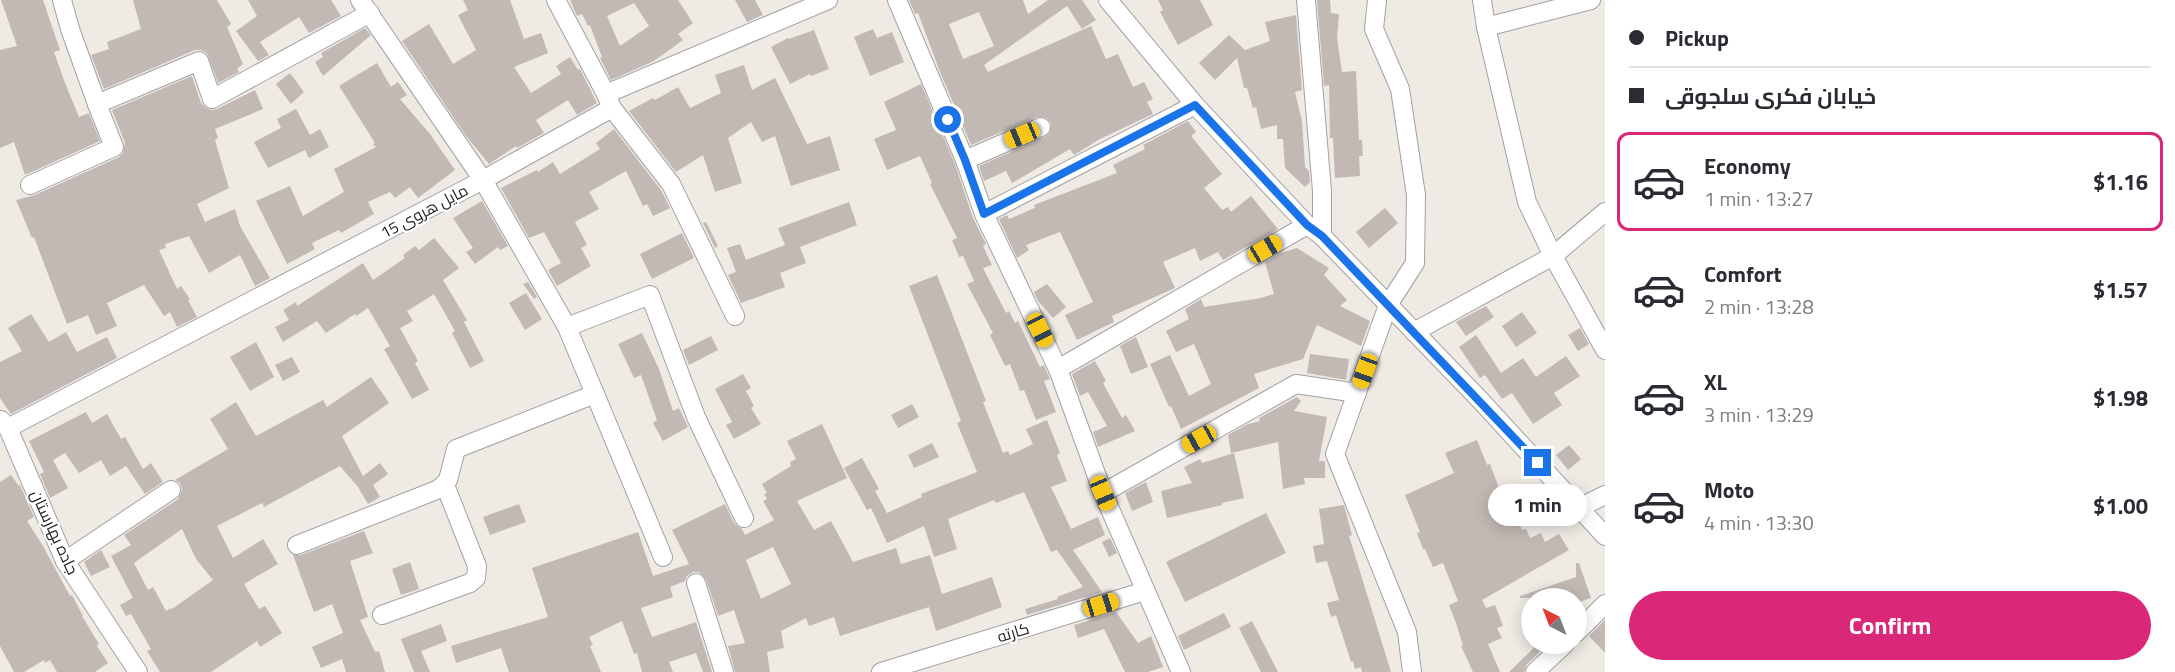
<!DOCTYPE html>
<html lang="en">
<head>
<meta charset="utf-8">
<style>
	body { margin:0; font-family:"Titillium Web",Cairo,sans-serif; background:#f2f2f3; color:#2b2b33; height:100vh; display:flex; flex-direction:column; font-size:22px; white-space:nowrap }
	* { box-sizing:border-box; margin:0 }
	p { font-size:20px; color:#7c7c81 }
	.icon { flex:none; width:33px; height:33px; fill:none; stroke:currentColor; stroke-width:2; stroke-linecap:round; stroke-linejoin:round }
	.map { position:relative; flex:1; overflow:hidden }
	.panel { display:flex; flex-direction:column; background:#fff; width:570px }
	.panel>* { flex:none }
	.guide { display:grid; align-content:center; height:132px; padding:0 24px; background:#fff }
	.needle { width:39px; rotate:318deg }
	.buttons { position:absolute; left:1521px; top:588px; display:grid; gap:12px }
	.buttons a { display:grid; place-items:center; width:66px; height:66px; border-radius:50%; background:#fff; box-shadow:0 3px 15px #0003; font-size:30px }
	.end { position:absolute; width:27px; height:27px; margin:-14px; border:8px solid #1a73e8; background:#fff; box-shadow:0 0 0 3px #fff }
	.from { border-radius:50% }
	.bubble { position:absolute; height:42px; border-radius:21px; background:#fff; box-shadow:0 3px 15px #0003; font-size:20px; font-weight:700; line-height:42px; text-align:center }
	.car { position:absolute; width:18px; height:36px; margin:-18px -9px; border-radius:8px; box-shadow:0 0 4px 2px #0007; background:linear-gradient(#f5c518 24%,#345 0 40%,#f5c518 0 76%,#345 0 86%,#f5c518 0) }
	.guide b { display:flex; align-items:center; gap:21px; height:57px; font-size:22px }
	.guide b+b { border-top:2px solid #e1e1e2 }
	.guide i { width:15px; height:15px; background:#2b2b33 }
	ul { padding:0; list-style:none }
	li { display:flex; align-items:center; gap:18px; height:99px; margin:0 12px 9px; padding:0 12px; border:3px solid transparent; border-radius:12px }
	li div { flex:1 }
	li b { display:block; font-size:22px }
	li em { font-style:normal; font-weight:700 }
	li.selected { border-color:#db2777 }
	li>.icon { width:54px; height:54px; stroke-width:1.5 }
	.action { display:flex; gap:12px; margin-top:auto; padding:12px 24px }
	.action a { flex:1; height:69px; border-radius:36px; background:#db2777; color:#fff; font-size:24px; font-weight:700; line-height:69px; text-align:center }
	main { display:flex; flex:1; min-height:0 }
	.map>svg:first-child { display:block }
	.building { fill:#c3b9b4; fill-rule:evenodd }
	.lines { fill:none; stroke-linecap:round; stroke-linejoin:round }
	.minor-casing { stroke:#a2a2a2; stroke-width:20 }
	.minor { stroke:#fff; stroke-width:18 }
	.route { stroke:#1a73e8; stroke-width:8 }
	.labels { text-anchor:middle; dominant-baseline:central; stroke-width:4.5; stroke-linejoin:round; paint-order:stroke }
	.street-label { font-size:16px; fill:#1e1e1e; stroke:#fff }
</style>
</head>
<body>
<main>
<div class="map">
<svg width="1605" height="672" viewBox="0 0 1605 672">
	<rect width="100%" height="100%" fill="#efeae4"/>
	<g class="building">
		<path d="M1,0H43L60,50L54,52L65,83L79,117L89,113L100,141L25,175L14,142L0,148V50L17,46Z"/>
		<path d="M133,0H217L231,24L227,27L243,64L237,69L239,72L218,83L207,53L201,50H195L104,89L91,55L109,49L107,42L141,29Z"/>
		<path d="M248,0H331L341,16L309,33L299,17L260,42L269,55L258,61L236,31L257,16Z"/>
		<path d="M463,0H510L524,39L541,33L548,53L514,67L531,93L561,74L556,66L570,57L578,70L580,69L597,103L577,115L568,100L536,120L544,133L517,148L516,146L489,164L466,136L402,41L429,24L453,64L476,50L458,15L468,10Z"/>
		<path d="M570,0H678L693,23L678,34L683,40L661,56L652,62L611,80L600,58L602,57L590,25L588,26L582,14L577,16ZM634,3L649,26L620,46L607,16Z"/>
		<path d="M735,0H755L763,15L747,22Z"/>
		<path d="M909,0H1023L1028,14L1048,0H1082L1096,20L1082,29L1067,6L984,65L988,72L1091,26L1106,59L1118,54L1133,87L1144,82L1153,99L1147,102L1153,114L1100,139L1074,155L1070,149L1012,183L1006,171L984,181L979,166L1045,137L1050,133L1051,123L1047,118L1037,117L971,145L940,72L918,13L915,14ZM979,12L994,46L963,59L949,24Z"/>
		<path d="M1158,0H1200L1213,25L1178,45L1160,12L1163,10Z"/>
		<path d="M1317,0H1330L1331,13L1339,14L1337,38L1342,72L1356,71L1359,140H1362L1363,156H1359L1360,176L1335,178L1333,138H1330L1329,85L1324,86Z"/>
		<path d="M1296,15L1302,90L1295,92L1302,121L1305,167L1309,171L1310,182L1305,187L1285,168L1283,139H1277V125L1261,129L1256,107L1253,108L1247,88H1244L1237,58L1215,80L1199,63L1229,35L1245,50L1270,41L1265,22Z"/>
		<path d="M365,28L371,35L323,76L315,62L323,57L321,53Z"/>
		<path d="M873,29L877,38L892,32L904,62L870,76L854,37Z"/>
		<path d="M814,30L829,69L811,76L810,74L790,84L771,47L788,38L789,39Z"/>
		<path d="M377,63L391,87L398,82L407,95L400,99L430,134L455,170L418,198L410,187L395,198L390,192L368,202L374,214L341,233L339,230L312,243L315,249L287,264L256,201L290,186L303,216L344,192L334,169L376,147L373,144L375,143L339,86Z"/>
		<path d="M744,65L752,90L775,78L807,144L830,136L840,170L791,186L775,136L762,142L751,122L728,138L742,183L715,192L703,155L676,172L629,111L653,98L655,100L678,87L690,108L721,93L715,75Z"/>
		<path d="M290,73L304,92L291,104L276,84Z"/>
		<path d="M192,76L201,103L206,108L212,110L217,109L255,90L263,109L215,129L218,138L215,140L229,188L197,204L205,222L235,209L240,226L270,278L255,286L240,255L209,273L189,236L165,244L166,248L159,250L177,289L181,286L190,299L188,300L197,317L177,327L170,312L164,316L144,285L107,303L117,326L96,335L88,315L67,324L34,237L32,238L16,200L35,195L119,157L123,153L125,143L112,110Z"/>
		<path d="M921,84L955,164L973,218L986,244L983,246L992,265L983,268L1006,313L1009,311L1015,323L1018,321L1040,367L1044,365L1050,379L1044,381L1056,412L1036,420L1024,390L1020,391L1010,364L1005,366L990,335L993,333L967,284L974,281L963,256L959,257L952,240L957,238L930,184L932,183L920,156L887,170L874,139L896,130L884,102Z"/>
		<path d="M296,109L310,135L320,129L329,147L309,158L305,150L268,168L254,142L281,128L277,119Z"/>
		<path d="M1188,121L1196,132L1191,136L1222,174L1204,188L1222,210L1228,207L1231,212L1251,196L1278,229L1223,260L1218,252L1200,261L1195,248L1163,262L1175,288L1112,316L1114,322L1077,340L1065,315L1093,302L1060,232L1026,245L1029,250L1017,258L999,219L1007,215L1009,219L1035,208L1034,205L1117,173L1113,165L1145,149L1143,145Z"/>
		<path d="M614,129L661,190L670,208L653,216L647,204L643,206L626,171L589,192L599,209L575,222L587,245L581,248L591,266L557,286L548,270L561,263L544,232L529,238L501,188L537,170L538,172L553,162L560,174L600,149L596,143Z"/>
		<path d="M482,201L508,246L500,250L498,247L475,264L466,252L473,248L453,218Z"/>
		<path d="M849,202L857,225L800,247L806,263L780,273L785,287L741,303L728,275L736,272L727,248L740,244L746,260L785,245L778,228Z"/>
		<path d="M1385,208L1398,223L1369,248L1356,232Z"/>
		<path d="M706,222L718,246L715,248L703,223Z"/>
		<path d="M682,233L694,258L652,279L640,254Z"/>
		<path d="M434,238L459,268L443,280L467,320L464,322L484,361L470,368L452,333L455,331L434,294L407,311L413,321L400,328L418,361L415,363L429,390L412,399L384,349L390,346L368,308L356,316L355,314L326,333L317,321L283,342L275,327L289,320L283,310L296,302L297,306L363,263L373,280L405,258L403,255L415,246L419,250Z"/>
		<path d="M1297,248L1329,268L1324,275L1347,300L1340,306L1370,321L1361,346L1317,325L1303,359L1254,374L1259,388L1181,429L1171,406L1169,407L1150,364L1170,355L1189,396L1211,384L1194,344L1176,352L1166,331L1189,319L1185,309L1201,299L1204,307L1261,298L1274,294L1265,262L1281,253Z"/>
		<path d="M937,275L986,401L983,402L1003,453L1008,451L1010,455L1033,444L1026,429L1047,420L1060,453L1057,455L1067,481L1051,487L1071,529L1098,517L1105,535L1073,550L1102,592L1027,615L1025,609L1058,599L1057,597L1083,587L1057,550L1051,552L1024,492L996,503L994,500L948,519L957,549L934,557L924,526L887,543L871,508L867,510L844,468L862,458L879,489L875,491L887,513L922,497L921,494L977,472L957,423L961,421L909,286Z"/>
		<path d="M528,282L537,297L534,299L523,284Z"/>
		<path d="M1047,284L1066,307L1053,318L1038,301L1034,292Z"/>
		<path d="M526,293L542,319L525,330L509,303Z"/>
		<path d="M1486,306L1494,317L1466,336L1456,322Z"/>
		<path d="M1522,312L1537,333L1516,347L1502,326Z"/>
		<path d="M31,314L49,342L66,332L77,352L107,337L117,358L11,414L0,398V362L22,351L8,328Z"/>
		<path d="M1580,328L1589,344L1578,351L1568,335Z"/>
		<path d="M642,333L659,369L673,411L679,408L688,427L663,441L653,423L657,420L641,375L634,378L618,344Z"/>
		<path d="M1476,335L1501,373L1523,358L1536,377L1566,356L1580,376L1554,393L1562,405L1533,424L1512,393L1502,399L1485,375L1480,378L1459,347Z"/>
		<path d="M711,336L718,350L689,365L683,350Z"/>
		<path d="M1136,337L1148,367L1131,374L1120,346Z"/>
		<path d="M256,342L274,377L250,391L230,357Z"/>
		<path d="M1310,354L1349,359L1346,380L1307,373Z"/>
		<path d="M292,357L300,372L283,381L275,365Z"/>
		<path d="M1095,361L1106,381L1103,383L1122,418L1126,415L1135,431L1098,447L1093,432L1107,426L1088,392L1080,396L1072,374Z"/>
		<path d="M743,374L751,388L746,391L754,406L751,408L761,424L734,439L726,425L732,422L715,389Z"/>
		<path d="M371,377L389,403L342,436L363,476L380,463L388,474L373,485L380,497L368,504L358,487L340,466L264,507L262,503L217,526L233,558L263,539L278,564L244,584L259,609L265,606L282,633L260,647L257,641L211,672H160L147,651L151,649L131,614L126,616L120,605L133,598L111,556L131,545L124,535L178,499L182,489L180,483L175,480L228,449L210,419L236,402L256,436L323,400L327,407ZM182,529L196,559L213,580L172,609L171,608L166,611L153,587L148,590L134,563Z"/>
		<path d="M1297,397L1301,401L1294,411L1327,417L1319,461H1325V478H1304L1305,484L1283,489L1278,442L1231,453L1228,435L1248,424L1260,421L1259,418Z"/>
		<path d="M912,404L919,417L898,428L891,415Z"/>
		<path d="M86,412L92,423L107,414L121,439L125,437L143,469L151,463L163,482L145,494L126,466L110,476L101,460L79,473L65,453L53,460L68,488L50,498L40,474L44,472L29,441Z"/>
		<path d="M822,424L847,478L797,501L814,530L831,521L853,562L896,548L901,564L930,555L942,594L992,577L1002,607L936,631L929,607L840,636L834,617L809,626L806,618L781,631L784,648L767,652L770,672H735L728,646L745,643L734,610L718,616L706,579L699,572H693L687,576L685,581L670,587L673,597L641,608L652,637L696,622L712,672H703L696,653L669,662L673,672H642L637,653L634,654L622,621L589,637L593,645L590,646L601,672H509L501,648L456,663L451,646L548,617L532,568L638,532L653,576L689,564L672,530L725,504L734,523L742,529L745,535L774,520L763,501L767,499L764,494L767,493L762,484L791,466L790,462L796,459L787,441ZM773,547L791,584L761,599L746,560Z"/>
		<path d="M1477,440L1487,465L1490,464L1507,509L1512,507L1522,530L1526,529L1530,538L1541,533L1545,542L1559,534L1569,550L1482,600L1486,608L1495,605L1503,626L1497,628L1502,638L1488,644L1500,672H1473L1461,646H1463L1456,623L1449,605L1458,601L1443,563L1433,567L1425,549H1423L1417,533L1420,532L1405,495L1454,473L1445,453Z"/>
		<path d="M932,443L939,457L914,468L908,455Z"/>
		<path d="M1569,445L1581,459L1568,470L1556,455Z"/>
		<path d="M1234,453L1244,498L1222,503V505L1167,518L1161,491L1192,483L1184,467L1200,459L1202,463Z"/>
		<path d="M11,475L19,486L20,485L34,517L27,521L43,546L70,596L72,595L83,616H82L99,644L97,646L108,663L95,672H57L50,660L45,663L44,660L24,672H14L0,646V482Z"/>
		<path d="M1146,482L1153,502L1132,511L1125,493Z"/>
		<path d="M519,504L526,522L490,535L483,517Z"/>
		<path d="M1344,505L1352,535L1349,536L1391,672H1362L1361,667L1355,669L1353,661L1351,662L1336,615L1331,617L1327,603L1339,600L1327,561L1316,563L1313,546L1324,544L1319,509Z"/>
		<path d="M1266,513L1286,553L1185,602L1166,562Z"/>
		<path d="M364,531L373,553L350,561L368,617L360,620L375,652L379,651L385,672H346L342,659L321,668L312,647L343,633L332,604L314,612L293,555H301Z"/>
		<path d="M1110,538L1117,553L1109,557L1102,542Z"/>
		<path d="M101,550L110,567L91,576L84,562Z"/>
		<path d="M410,562L419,589L401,595L392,569Z"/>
		<path d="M1576,563H1579L1591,598L1576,603V598H1520V596L1576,577Z"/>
		<path d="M1116,612L1138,643L1151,636L1163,667L1148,672H1125L1104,629L1078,638L1074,625Z"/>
		<path d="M1224,613L1231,627L1184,650L1178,636Z"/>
		<path d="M1605,620V653L1589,636Z"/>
		<path d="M1252,621L1278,672H1261L1239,628Z"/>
		<path d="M441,624L447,641L421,651L430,672H414L401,639Z"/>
		<path d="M1538,644L1547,645L1527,664L1524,672H1509Z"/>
	</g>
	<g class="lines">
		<defs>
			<g id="minor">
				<path d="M62,0L70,29L97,104"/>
				<path d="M360,0L483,180L567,327L663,557"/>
				<path d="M556,0L606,94"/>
				<path d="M897,0L965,160L984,214L1058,369L1103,493L1181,672"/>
				<path d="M1108,0L1195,105L1307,225L1322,236L1482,402L1605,536"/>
				<path d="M1306,0L1322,191V236"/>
				<path d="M1377,0L1374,29L1400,89L1416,195L1415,263L1388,305L1335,454L1407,632L1412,672"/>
				<path d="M1482,0L1486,27L1527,202L1553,256L1605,350"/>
				<path d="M1486,27L1591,0"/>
				<path d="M612,108L671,184L735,316"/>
				<path d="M965,160L1041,127"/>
				<path d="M30,185L114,147L97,104L199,61L212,99L370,13"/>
				<path d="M984,214L1195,105"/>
				<path d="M567,327L650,295L696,417L744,518"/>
				<path d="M1414,332L1553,256L1605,212"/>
				<path d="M1058,369L1307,225"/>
				<path d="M1,420L8,428L65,561L138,672"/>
				<path d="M8,428L483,180L612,108L606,94L828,0"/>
				<path d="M1103,493L1296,384L1357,393"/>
				<path d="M1579,508L1605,495"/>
				<path d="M297,545L439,489L448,480L456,449L595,394"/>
				<path d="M65,561L171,490"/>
				<path d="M696,583L724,672"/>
				<path d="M382,615L470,583L476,578L477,566L445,485"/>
				<path d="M1576,633L1605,604"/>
				<path d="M881,672L1145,591"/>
				<path d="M1535,672L1565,644"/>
			</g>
		</defs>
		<use href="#minor" class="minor-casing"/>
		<use href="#minor" class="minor"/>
	</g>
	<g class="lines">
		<path class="route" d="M948,120L965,160L984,214L1195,105L1307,225L1322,236L1538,463"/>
	</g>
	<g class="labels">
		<g class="street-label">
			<text transform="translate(424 211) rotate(-28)">مایل هروی 15</text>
			<text transform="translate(55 532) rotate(65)">جاده بهارستان</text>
			<text transform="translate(1013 632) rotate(-17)">کارته</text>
		</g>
	</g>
</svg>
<div class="buttons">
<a><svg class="needle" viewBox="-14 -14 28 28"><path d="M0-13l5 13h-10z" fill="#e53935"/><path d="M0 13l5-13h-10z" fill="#7c7c81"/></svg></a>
</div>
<i class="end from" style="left:948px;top:120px"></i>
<i class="end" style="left:1538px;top:463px"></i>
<div class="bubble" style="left:1488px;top:484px;width:99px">1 min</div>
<i class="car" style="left:1022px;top:135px;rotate:247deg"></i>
<i class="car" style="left:1265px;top:249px;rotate:60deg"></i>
<i class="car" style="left:1040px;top:330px;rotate:154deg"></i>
<i class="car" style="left:1365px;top:371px;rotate:200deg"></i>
<i class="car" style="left:1199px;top:439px;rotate:241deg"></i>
<i class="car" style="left:1103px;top:493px;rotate:157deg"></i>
<i class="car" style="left:1101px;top:605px;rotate:73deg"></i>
</div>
<section class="panel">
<div class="guide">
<b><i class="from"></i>Pickup</b>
<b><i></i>خیابان فکری سلجوقی</b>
</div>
<ul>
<li class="selected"><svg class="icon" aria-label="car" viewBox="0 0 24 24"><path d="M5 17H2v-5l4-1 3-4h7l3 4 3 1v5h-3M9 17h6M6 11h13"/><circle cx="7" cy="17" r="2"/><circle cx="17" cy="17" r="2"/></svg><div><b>Economy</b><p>1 min · 13:27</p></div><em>$1.16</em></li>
<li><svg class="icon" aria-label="car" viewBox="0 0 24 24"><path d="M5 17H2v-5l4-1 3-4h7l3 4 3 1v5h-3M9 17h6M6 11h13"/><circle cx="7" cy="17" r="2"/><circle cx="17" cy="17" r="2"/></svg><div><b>Comfort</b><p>2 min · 13:28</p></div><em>$1.57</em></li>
<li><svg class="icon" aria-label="car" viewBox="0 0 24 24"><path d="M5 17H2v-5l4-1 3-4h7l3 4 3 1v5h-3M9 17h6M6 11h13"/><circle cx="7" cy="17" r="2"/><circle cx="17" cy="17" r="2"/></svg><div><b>XL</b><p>3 min · 13:29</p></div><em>$1.98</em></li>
<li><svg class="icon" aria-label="car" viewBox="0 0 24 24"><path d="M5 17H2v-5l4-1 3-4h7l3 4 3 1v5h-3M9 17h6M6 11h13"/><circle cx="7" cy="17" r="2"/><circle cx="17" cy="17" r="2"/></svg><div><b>Moto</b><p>4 min · 13:30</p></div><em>$1.00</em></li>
</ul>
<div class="action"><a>Confirm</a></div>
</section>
</main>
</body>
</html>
